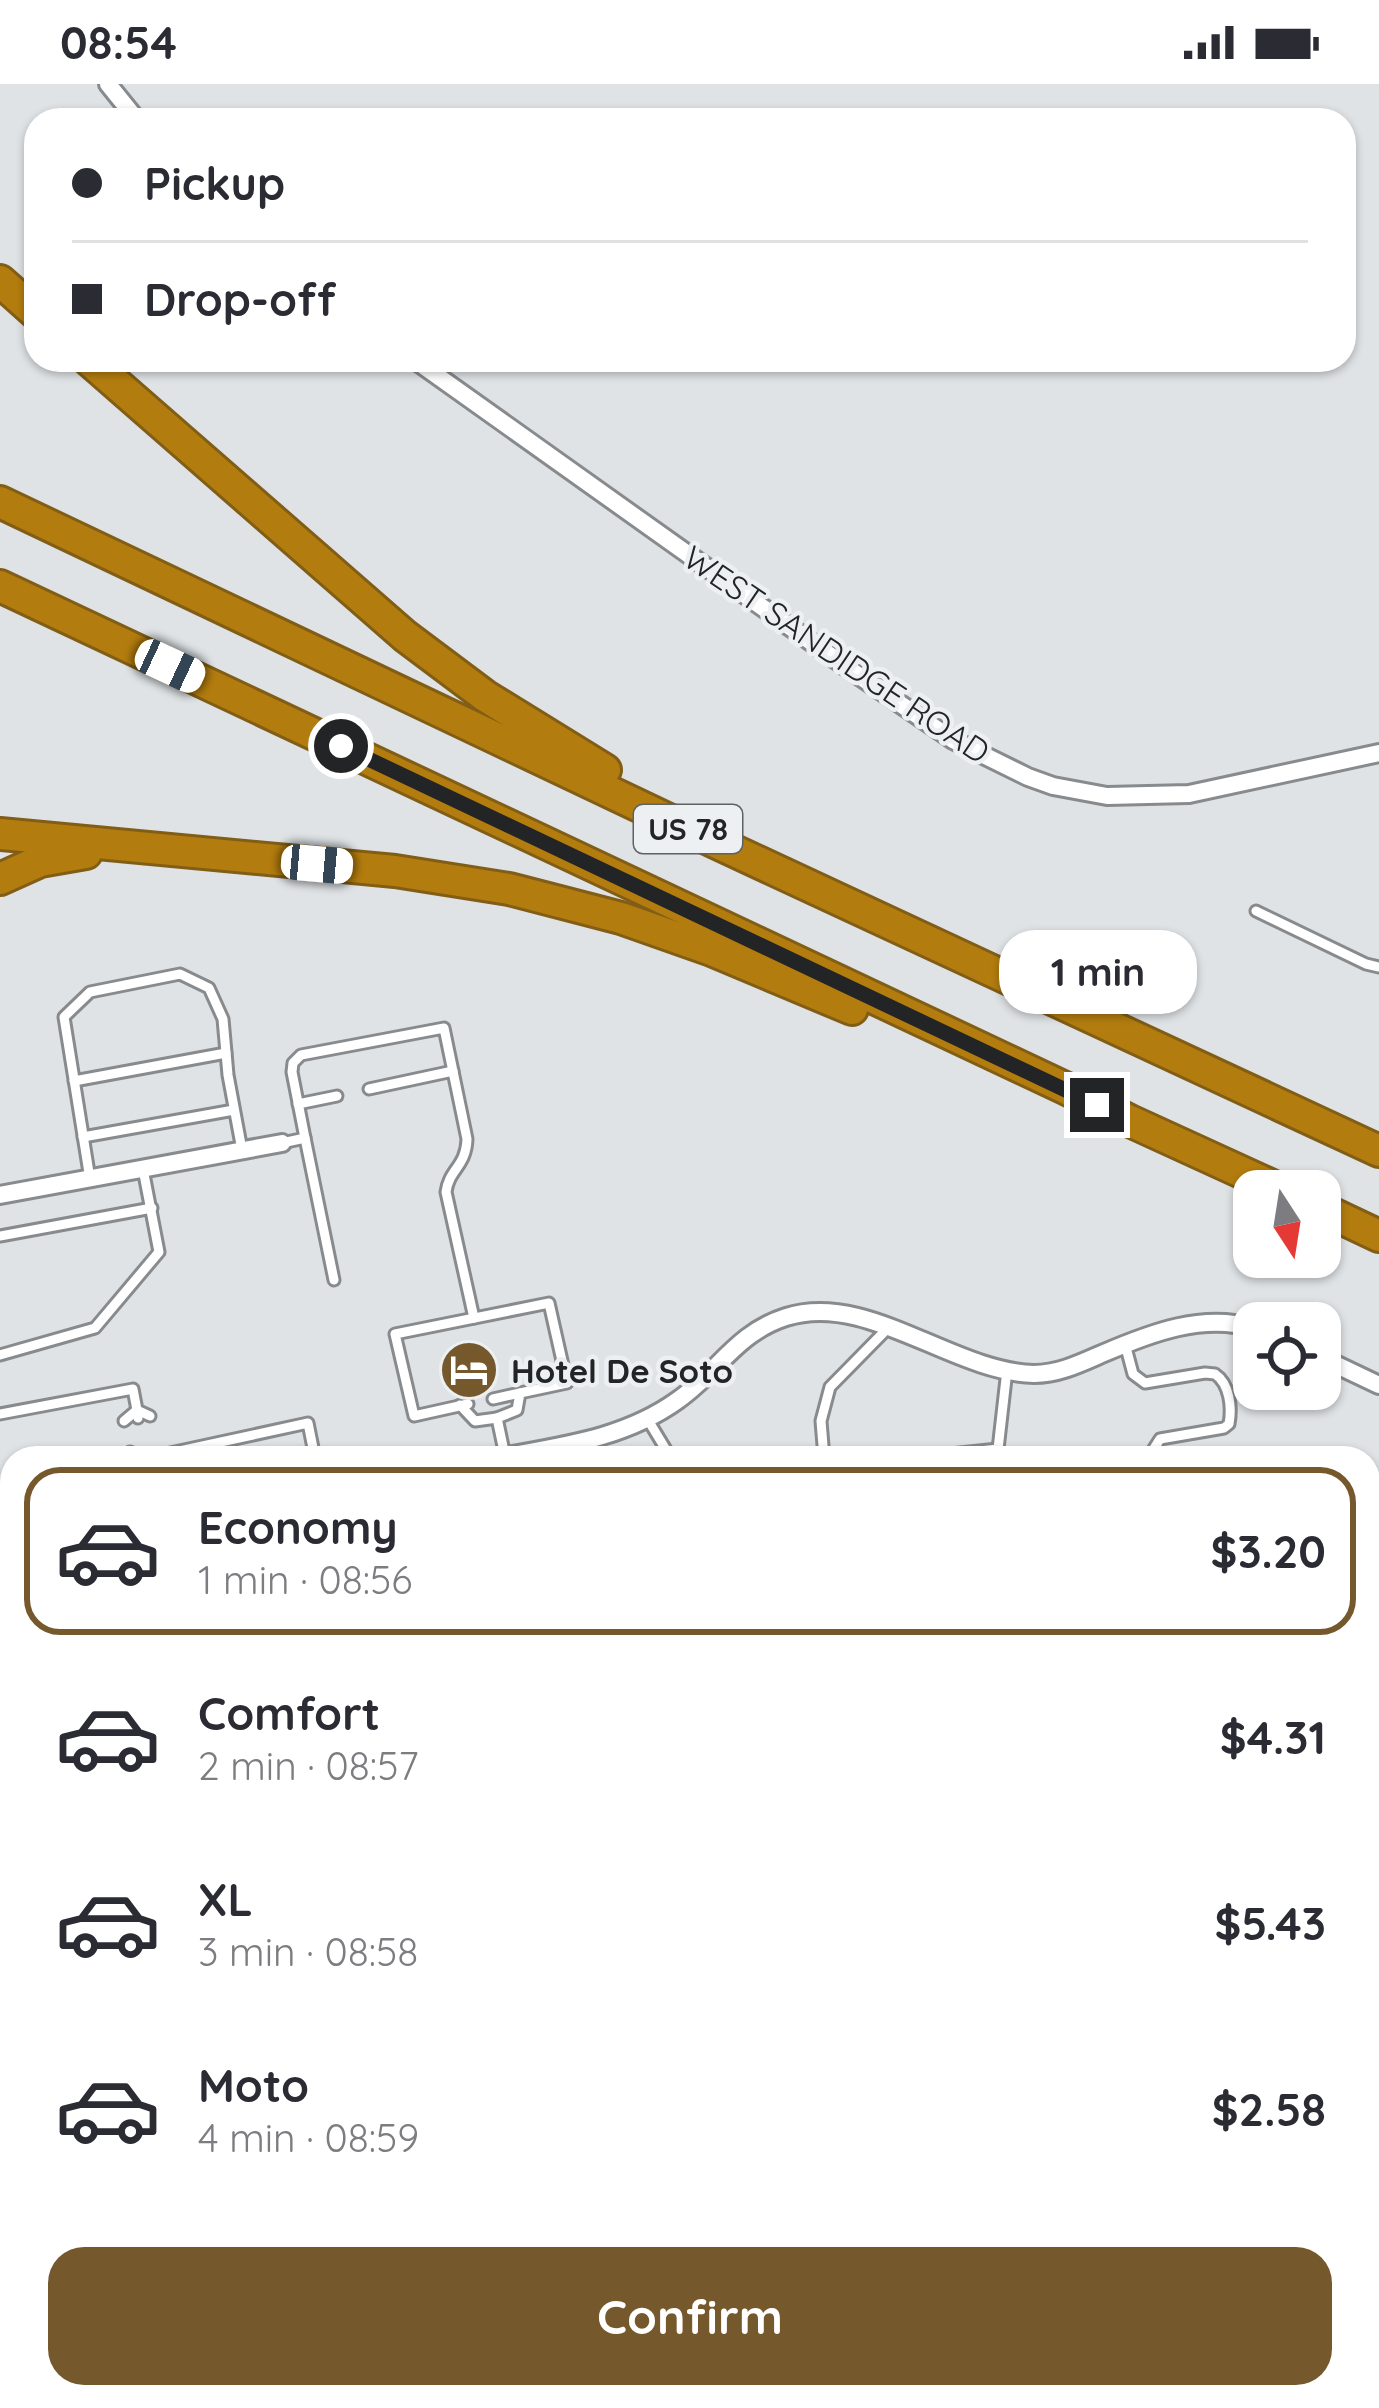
<!DOCTYPE html>
<html lang="en">
<head>
<meta charset="utf-8">
<style>
	body { margin:0; font-family:Quicksand,sans-serif; background:#f2f2f3; color:#2b2b33; height:100vh; display:flex; flex-direction:column; font-size:45px; white-space:nowrap }
	* { box-sizing:border-box; margin:0 }
	p { font-size:39px; color:#7c7c81 }
	.icon { flex:none; width:66px; height:66px; fill:none; stroke:currentColor; stroke-width:2; stroke-linecap:round; stroke-linejoin:round }
	.map { position:relative; flex:1; overflow:hidden }
	.side { position:absolute; left:0px; top:1362px; width:1380px; height:963px; display:flex; flex-direction:column; background:#fff; border-radius:36px 36px 0 0; box-shadow:0 3px 9px #0004 }
	.side>* { flex:none }
	.guide { position:absolute; left:24px; top:24px; width:1332px; height:264px; border-radius:36px; box-shadow:0 3px 9px #0004; display:grid; align-content:center; height:264px; padding:0 48px; background:#fff }
	.needle { width:78px; rotate:168deg }
	.buttons { position:absolute; left:1233px; top:1086px; display:grid; gap:24px }
	.buttons a { display:grid; place-items:center; width:108px; height:108px; border-radius:24px; background:#fff; box-shadow:0 3px 9px #0004; font-size:60px }
	.end { position:absolute; width:54px; height:54px; margin:-27px; border:15px solid #232425; background:#fff; box-shadow:0 0 0 6px #fff }
	.from { border-radius:50% }
	.bubble { position:absolute; height:84px; border-radius:36px; background:#fff; box-shadow:0 3px 9px #0004; font-size:39px; font-weight:800; line-height:84px; text-align:center }
	.car { position:absolute; width:36px; height:72px; margin:-36px -18px; border-radius:15px; box-shadow:0 0 9px 3px #0007; background:linear-gradient(#fff 24%,#345 0 40%,#fff 0 76%,#345 0 86%,#fff 0) }
	.guide b { display:flex; align-items:center; gap:42px; height:114px; font-size:45px }
	.guide b+b { border-top:3px solid #e1e1e2 }
	.guide i { width:30px; height:30px; background:#2b2b33 }
	ul { padding:21px 0 0; list-style:none }
	li { display:flex; align-items:center; gap:36px; height:168px; margin:0 24px 18px; padding:0 24px; border:6px solid transparent; border-radius:36px }
	li div { flex:1 }
	li b { display:block; font-size:45px }
	li em { font-style:normal; font-weight:800 }
	li.on { border-color:#75582c }
	li>.icon { width:108px; height:108px; stroke-width:1.5 }
	.primary-button { display:flex; gap:24px; margin-top:auto; padding:24px 48px }
	.primary-button a { flex:1; height:138px; border-radius:36px; background:#75582c; color:#fff; font-size:48px; font-weight:800; line-height:138px; text-align:center }
	.status { display:flex; justify-content:space-between; align-items:center; height:84px; padding:0 60px; background:#fff; direction:ltr }
	.status svg { height:33px; fill:currentColor }
	.map>svg:first-child { display:block }
	.lines { fill:none; stroke-linecap:round; stroke-linejoin:round }
	.lane-casing { stroke:#888b8e; stroke-width:15 }
	.street-casing { stroke:#888b8e; stroke-width:22 }
	.primary-casing { stroke:#815d16; stroke-width:33 }
	.highway-casing { stroke:#815d16; stroke-width:36 }
	.lane { stroke:#fff; stroke-width:9 }
	.street { stroke:#fff; stroke-width:16 }
	.primary { stroke:#d1b06e; stroke-width:27 }
	.highway { stroke:#b37c0e; stroke-width:30 }
	.route { stroke:#232425; stroke-width:15 }
	.labels { text-anchor:middle; dominant-baseline:central; stroke-width:9; stroke-linejoin:round; paint-order:stroke }
	.shield { fill:#ecf0f3; stroke:#5f6163; stroke-width:3 }
	.shield-label { font-size:30px; font-weight:bold; fill:#232425 }
	.street-label { font-size:33px; fill:#232425; stroke:#ecf0f3 }
	.poi-label { font-size:33px; font-weight:bold; fill:#232425; stroke:#ecf0f3; text-anchor:start }
</style>
</head>
<body>
<div class="status"><b>08:54</b><svg viewBox="0 0 49 12"><path d="M0 12V9h3v3zM5 12V6h3v6zM10 12V3h3v9zM15 12V0h3v12zM26 1h20v11H26zM47 4h2v5h-2z"/></svg></div>
<div class="map">
<svg width="1379" height="2324" viewBox="0 0 1379 2324">
	<rect width="100%" height="100%" fill="#dfe3e6"/>
	<g class="lines">
		<defs>
			<g id="lane">
				<path d="M1256,827L1366,880L1379,883"/>
				<path d="M74,997L226,969"/>
				<path d="M369,1005L453,987"/>
				<path d="M298,1020L337,1012"/>
				<path d="M83,1053L234,1026"/>
				<path d="M305,1054L334,1196"/>
				<path d="M282,1059L305,1054L292,988L293,979L301,971L444,944L467,1055C466,1083 449,1085 446,1108L474,1234"/>
				<path d="M90,1095L64,933L90,908L180,890L209,904L223,935L228,991L242,1066"/>
				<path d="M0,1152L152,1124"/>
				<path d="M1125,1260L1133,1290L1145,1299L1205,1289L1215,1290C1230,1300 1232,1324 1229,1340L1224,1344L1160,1355L1153,1366L1155,1374"/>
				<path d="M0,1271L95,1244L159,1168L143,1085"/>
				<path d="M493,1315L520,1309"/>
				<path d="M468,1320L414,1332L395,1250L549,1219L567,1299L520,1309L517,1326L497,1334L505,1372"/>
				<path d="M460,1321L475,1337L497,1334"/>
				<path d="M0,1330L133,1305L137,1326L150,1332"/>
				<path d="M648,1336L671,1374"/>
				<path d="M124,1337L137,1326L138,1334"/>
				<path d="M130,1368L145,1374"/>
				<path d="M147,1374L308,1339L315,1374"/>
				<path d="M824,1374L821,1337L830,1303L888,1244"/>
				<path d="M912,1374L998,1365"/>
				<path d="M997,1374L1007,1286"/>
				<path d="M1368,2037L1379,2034"/>
				<path d="M406,2313L408,2324"/>
				<path d="M1189,2313L1192,2324"/>
				<path d="M236,2324L243,2313"/>
			</g>
			<g id="street">
				<path d="M108,0L137,36"/>
				<path d="M415,276L852,587L953,656L1028,693L1053,702L1107,712L1189,710L1379,669"/>
				<path d="M0,1111L282,1059"/>
				<path d="M1320,1273L1379,1301"/>
				<path d="M496,1374C560,1362 624,1355 678,1316C718,1288 736,1249 786,1233C867,1207 952,1288 1034,1290C1059,1290 1081,1279 1104,1269C1151,1249 1202,1229 1254,1244"/>
				<path d="M0,1476L12,1472"/>
				<path d="M0,1983L12,1981"/>
				<path d="M1368,2228L1379,2226"/>
				<path d="M929,2324L981,2313"/>
			</g>
			<g id="primary">
				<path d="M0,1491L12,1548"/>
				<path d="M173,2313L176,2324"/>
			</g>
			<g id="highway">
				<path d="M0,197L36,229"/>
				<path d="M89,276L405,552L485,612L605,686"/>
				<path d="M0,418L715,758L1379,1067"/>
				<path d="M0,502L1065,1004L1130,1037L1283,1107"/>
				<path d="M0,750L395,787L509,805L621,834L709,865L852,925"/>
				<path d="M0,795L40,777L86,769"/>
				<path d="M1320,1124L1379,1152"/>
			</g>
		</defs>
		<use href="#lane" class="lane-casing"/>
		<use href="#street" class="street-casing"/>
		<use href="#primary" class="primary-casing"/>
		<use href="#highway" class="highway-casing"/>
		<use href="#lane" class="lane"/>
		<use href="#street" class="street"/>
		<use href="#primary" class="primary"/>
		<use href="#highway" class="highway"/>
	</g>
	<g class="lines">
		<path class="route" d="M341,662L1097,1021"/>
	</g>
	<defs>
		<symbol id="hotel-disc" viewBox="-11 -11 22 22"><circle r="9.5" fill="#75582c" stroke="#ecf0f3"/><path d="M-6-4.5h1.5V1H6V5H4.5V3h-9V5H-6ZM-4 0a1.8 1.8 0 1 1 3.6 0ZM.5 0V-2.5h3Q6-2.5 6 0Z" fill="#fff"/></symbol>
	</defs>
	<g fill-rule="evenodd">
		<use href="#hotel-disc" x="436" y="1253" width="66" height="66"/>
	</g>
	<g class="labels">
		<rect class="shield" x="634" y="721" width="108" height="48" rx="9"/>
		<g class="shield-label">
			<text x="688" y="745">US 78</text>
		</g>
		<g class="street-label">
			<text transform="translate(837 570) rotate(34)">WEST SANDIDGE ROAD</text>
		</g>
		<g class="poi-label">
			<text x="511" y="1286">Hotel De Soto</text>
		</g>
	</g>
</svg>
<div class="buttons">
<a><svg class="needle" viewBox="-14 -14 28 28"><path d="M0-13l5 13h-10z" fill="#e53935"/><path d="M0 13l5-13h-10z" fill="#7c7c81"/></svg></a>
<a><svg class="icon" aria-label="locate" viewBox="0 0 24 24"><circle cx="12" cy="12" r="6"/><path d="M12 2v4M12 18v4M2 12h4M18 12h4"/></svg></a>
</div>
<i class="end from" style="left:341px;top:662px"></i>
<i class="end" style="left:1097px;top:1021px"></i>
<div class="bubble" style="left:999px;top:846px;width:198px">1 min</div>
<i class="car" style="left:170px;top:582px;rotate:115deg"></i>
<i class="car" style="left:317px;top:780px;rotate:95deg"></i>
<div class="guide">
<b><i class="from"></i>Pickup</b>
<b><i></i>Drop-off</b>
</div>
<section class="side">
<ul>
<li class="on"><svg class="icon" aria-label="car" viewBox="0 0 24 24"><path d="M5 17H2v-5l4-1 3-4h7l3 4 3 1v5h-3M9 17h6M6 11h13"/><circle cx="7" cy="17" r="2"/><circle cx="17" cy="17" r="2"/></svg><div><b>Economy</b><p>1 min · 08:56</p></div><em>$3.20</em></li>
<li><svg class="icon" aria-label="car" viewBox="0 0 24 24"><path d="M5 17H2v-5l4-1 3-4h7l3 4 3 1v5h-3M9 17h6M6 11h13"/><circle cx="7" cy="17" r="2"/><circle cx="17" cy="17" r="2"/></svg><div><b>Comfort</b><p>2 min · 08:57</p></div><em>$4.31</em></li>
<li><svg class="icon" aria-label="car" viewBox="0 0 24 24"><path d="M5 17H2v-5l4-1 3-4h7l3 4 3 1v5h-3M9 17h6M6 11h13"/><circle cx="7" cy="17" r="2"/><circle cx="17" cy="17" r="2"/></svg><div><b>XL</b><p>3 min · 08:58</p></div><em>$5.43</em></li>
<li><svg class="icon" aria-label="car" viewBox="0 0 24 24"><path d="M5 17H2v-5l4-1 3-4h7l3 4 3 1v5h-3M9 17h6M6 11h13"/><circle cx="7" cy="17" r="2"/><circle cx="17" cy="17" r="2"/></svg><div><b>Moto</b><p>4 min · 08:59</p></div><em>$2.58</em></li>
</ul>
<div class="primary-button"><a>Confirm</a></div>
</section>
</div>
</body>
</html>
